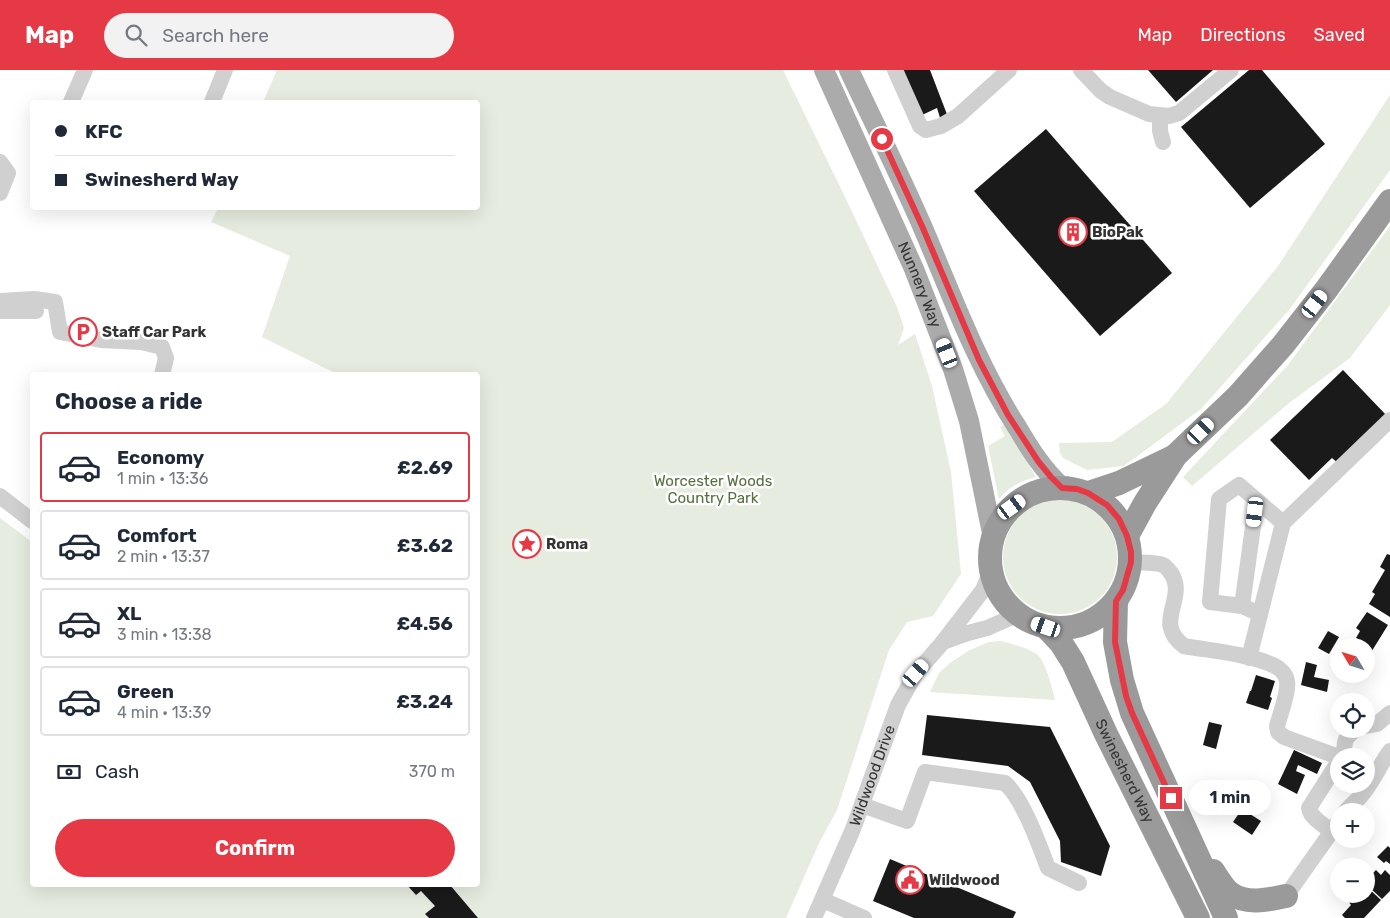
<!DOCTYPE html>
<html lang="en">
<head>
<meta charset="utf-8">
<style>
	body { margin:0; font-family:Rubik,sans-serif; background:#f2f2f3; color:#1f2937; height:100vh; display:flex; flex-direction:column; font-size:19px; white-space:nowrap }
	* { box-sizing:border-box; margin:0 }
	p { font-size:16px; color:#747a83 }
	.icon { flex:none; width:28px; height:28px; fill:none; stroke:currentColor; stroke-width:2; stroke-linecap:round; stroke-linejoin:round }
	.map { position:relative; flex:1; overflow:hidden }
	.details { position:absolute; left:30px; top:302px; width:450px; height:515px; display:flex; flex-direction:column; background:#fff; border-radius:5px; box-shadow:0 5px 20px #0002 }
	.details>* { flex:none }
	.top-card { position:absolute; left:30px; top:30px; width:450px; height:110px; border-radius:5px; box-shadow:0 5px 20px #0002; display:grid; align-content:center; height:110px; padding:0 25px; background:#fff }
	.needle { width:32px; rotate:308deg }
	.controls { position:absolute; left:1330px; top:568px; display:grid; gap:10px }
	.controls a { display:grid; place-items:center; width:45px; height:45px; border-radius:50%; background:#fff; box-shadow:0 5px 20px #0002; font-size:25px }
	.end { position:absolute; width:22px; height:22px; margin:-11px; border:6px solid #e63946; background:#fff; box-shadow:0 0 0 2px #fff }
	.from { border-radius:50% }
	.bubble { position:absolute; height:35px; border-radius:18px; background:#fff; box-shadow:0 5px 20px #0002; font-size:16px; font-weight:700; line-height:35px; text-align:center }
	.car { position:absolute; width:15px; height:30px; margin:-15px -8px; border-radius:6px; box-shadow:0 0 4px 1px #0007; background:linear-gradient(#fff 24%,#345 0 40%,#fff 0 76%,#345 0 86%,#fff 0) }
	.top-card b { display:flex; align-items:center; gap:18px; height:48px; font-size:19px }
	.top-card b+b { border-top:1px solid #e0e1e3 }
	.top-card i { width:12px; height:12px; background:#1f2937 }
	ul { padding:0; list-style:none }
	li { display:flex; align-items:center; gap:15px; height:70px; margin:0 10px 8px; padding:0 15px; border:2px solid #e0e1e3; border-radius:5px }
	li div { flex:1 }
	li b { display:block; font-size:19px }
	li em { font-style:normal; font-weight:700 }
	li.on { border-color:#e63946 }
	li>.icon { width:45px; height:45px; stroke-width:1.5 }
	h2 { padding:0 25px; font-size:22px; line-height:60px }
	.pay { display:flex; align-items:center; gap:12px; height:55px; padding:0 25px; font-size:19px }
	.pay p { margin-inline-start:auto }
	.cta { display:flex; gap:10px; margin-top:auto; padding:10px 25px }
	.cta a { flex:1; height:58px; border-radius:30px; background:#e63946; color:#fff; font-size:20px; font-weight:700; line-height:58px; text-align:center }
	header { display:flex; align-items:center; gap:30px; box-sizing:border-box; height:70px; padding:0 25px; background:#e63946; color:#fff }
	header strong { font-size:24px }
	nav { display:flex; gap:28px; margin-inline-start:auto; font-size:18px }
	.search { width:350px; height:45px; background:#f2f2f3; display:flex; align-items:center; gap:12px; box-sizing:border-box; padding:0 18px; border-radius:28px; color:#747a83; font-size:19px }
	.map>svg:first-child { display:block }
	.green { fill:#e6ecdf }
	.building { fill:#1a1a1a }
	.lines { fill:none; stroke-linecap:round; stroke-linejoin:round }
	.minor { stroke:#d0d0d0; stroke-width:16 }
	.major { stroke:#ababab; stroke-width:20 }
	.highway { stroke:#9a9a9a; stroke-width:24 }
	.route { stroke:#e63946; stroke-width:6 }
	.labels { text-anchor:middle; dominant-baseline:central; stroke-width:5; stroke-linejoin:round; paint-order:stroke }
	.poi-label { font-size:15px; font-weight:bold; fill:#333; stroke:#fff; text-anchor:start }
	.street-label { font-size:15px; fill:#333; stroke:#fff }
	.park-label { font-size:15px; fill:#56703f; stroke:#fff }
</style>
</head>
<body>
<header>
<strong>Map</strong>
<div class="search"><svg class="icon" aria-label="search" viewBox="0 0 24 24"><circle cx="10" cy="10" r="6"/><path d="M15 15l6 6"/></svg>Search here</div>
<nav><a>Map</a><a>Directions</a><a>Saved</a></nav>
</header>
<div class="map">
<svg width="1390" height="848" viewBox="0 0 1390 848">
	<rect width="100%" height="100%" fill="#fff"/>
	<g class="green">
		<path d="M277,0H783L845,127L897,237L904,258L898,275L915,264L932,316L951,402L961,504L933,546L907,552L889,580L837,740L820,771L786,848H0V448L32,472V815H478V305H339L262,267L290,186L211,152L218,138H478V32H263Z"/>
		<path d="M1390,25V100L1289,240L1201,339L1124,396L1087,400L1063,388L1060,383L1059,373L1112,372L1166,334L1278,196Z"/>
		<path d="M1390,156V235L1350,288L1289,333L1192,416L1183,407L1288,295Z"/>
		<path d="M1005,354L1036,407C1021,411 1008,417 999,429L988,376L1005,366L1000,357Z"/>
		<circle cx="1060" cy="487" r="57"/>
		<path d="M1001,571C1012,574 1029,578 1038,585C1045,591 1053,620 1055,630L930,622L939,603L950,593L968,581L989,572Z"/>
	</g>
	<g class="building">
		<path d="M902,0H930L948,47L941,51L937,38L922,45Z"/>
		<path d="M1148,0H1213L1176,32Z"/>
		<path d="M1249,0H1262L1325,74L1250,138L1181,57Z"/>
		<path d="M1046,59L1172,203L1100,266L974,121Z"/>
		<path d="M1343,300L1388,347L1339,394L1332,388L1309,410L1270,370Z"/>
		<path d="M1387,484L1390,485V547L1369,534L1375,524L1372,522L1385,500L1380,497Z"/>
		<path d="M1367,542L1388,555L1370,584L1366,582V576H1362L1364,573L1356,568L1360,561L1356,558Z"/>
		<path d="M1328,561L1339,567L1329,584L1318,578Z"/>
		<path d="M1306,592L1317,595L1314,607L1329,610L1327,622L1301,615Z"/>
		<path d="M1256,605L1275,611L1270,627L1272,628L1268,640L1246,633L1250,621H1251Z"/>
		<path d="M927,645L1050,657L1110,776L1101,806L1061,792L1060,771L1030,712L1008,696L922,685Z"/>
		<path d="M1209,652L1222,655L1216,679L1203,675Z"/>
		<path d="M1294,680L1322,693L1317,704L1298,695L1296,701L1305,705L1297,724L1278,714Z"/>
		<path d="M1242,739L1261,751L1252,765L1233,752Z"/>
		<path d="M1388,776L1390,778V794L1386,791L1384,793L1377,787Z"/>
		<path d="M890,789L1016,842L1013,848H914L873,831Z"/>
		<path d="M1376,800L1381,805L1385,800L1390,805V821L1382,829L1369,817L1375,811L1370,806Z"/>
		<path d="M407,815H450L478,848H429L425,844L435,836L421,821L416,825Z"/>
		<path d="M1367,817L1381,830L1364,848H1345L1342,845L1351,835L1348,831L1352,827L1356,830L1361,824H1366Z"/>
	</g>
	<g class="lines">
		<g class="minor">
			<path d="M895,0L920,56L926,60L941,56L958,46L1009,0"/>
			<path d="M1081,0L1101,21L1110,27L1149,44L1169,46L1179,43L1231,0"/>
			<path d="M71,32L85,0"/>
			<path d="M212,32L225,0"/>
			<path d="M1160,46V61L1163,72"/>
			<path d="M0,92L8,103L0,123"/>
			<path d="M0,231L34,229L55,232L60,262L101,270L141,272L162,277L166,288L162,305"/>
			<path d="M0,241H36"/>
			<path d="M0,426L32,451"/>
			<path d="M1131,492C1139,493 1155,492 1163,495C1166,496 1169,501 1171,503C1188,529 1152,552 1184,576C1212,581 1250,584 1275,596C1281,599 1286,605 1287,611C1289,621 1280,645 1277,656L1278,662L1284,667L1339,687"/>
			<path d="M1242,536L1255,442L1260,433"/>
			<path d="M1260,544L1242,536L1210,532L1219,429L1239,415L1283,453"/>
			<path d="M943,572L968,563L987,558L1019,544"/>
			<path d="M1249,588L1283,453L1390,350"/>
			<path d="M1366,656L1377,654L1390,643"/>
			<path d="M1345,686C1343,672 1345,666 1357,659"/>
			<path d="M862,735L907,751L925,702L1005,713C1023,729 1039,774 1048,798L1079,813"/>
			<path d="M1346,741C1350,736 1355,732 1360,727C1372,714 1379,696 1390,681"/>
			<path d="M1331,761C1323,754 1311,749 1309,738L1339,691"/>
			<path d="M1286,826L1339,751"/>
			<path d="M823,830L864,848"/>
			<path id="s1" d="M814,848L853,759L898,635L916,603L943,572L983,520L991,500"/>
		</g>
		<g class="major">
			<path id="s2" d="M824,0L914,199L953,299L969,351L993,468"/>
			<path d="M849,0C874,53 900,105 923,158C952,226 977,295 1017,357C1030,379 1043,400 1062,417"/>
		</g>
		<g class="highway">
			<circle cx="1060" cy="488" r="70"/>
			<path d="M1089,423L1119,413L1175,386"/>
			<path d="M1127,466L1145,433L1176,385L1238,326L1283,275L1326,220L1390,131"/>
			<path d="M1116,531L1115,572L1122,610L1132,643L1226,848"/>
			<path id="s3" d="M1046,557L1061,573L1073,592L1106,664L1198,848"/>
			<path d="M1213,801C1218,808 1223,818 1230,823C1246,835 1268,830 1286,826"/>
		</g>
	</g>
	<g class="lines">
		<path class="route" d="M882,69L922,156L979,290L1008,345L1038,391L1051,407L1062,418L1077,419L1088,423L1107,435L1119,449L1127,466L1131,482V492L1123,520L1116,531L1115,572L1126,626L1132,643L1171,728"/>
	</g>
	<defs>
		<symbol id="building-ring" viewBox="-11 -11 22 22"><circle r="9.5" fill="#fff" stroke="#e63946" stroke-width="1.5"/><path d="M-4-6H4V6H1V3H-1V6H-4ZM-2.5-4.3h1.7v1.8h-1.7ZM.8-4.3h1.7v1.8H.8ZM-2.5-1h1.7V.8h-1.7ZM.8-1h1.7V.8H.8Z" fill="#e63946"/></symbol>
		<symbol id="parking-ring" viewBox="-11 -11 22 22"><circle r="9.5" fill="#fff" stroke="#e63946" stroke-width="1.5"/><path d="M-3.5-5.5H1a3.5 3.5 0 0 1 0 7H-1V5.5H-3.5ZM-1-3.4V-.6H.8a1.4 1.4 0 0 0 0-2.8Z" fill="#e63946"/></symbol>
		<symbol id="sight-ring" viewBox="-11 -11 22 22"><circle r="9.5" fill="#fff" stroke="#e63946" stroke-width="1.5"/><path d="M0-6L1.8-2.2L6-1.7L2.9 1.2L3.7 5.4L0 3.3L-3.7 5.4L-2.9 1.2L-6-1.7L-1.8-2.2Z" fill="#e63946"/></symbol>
		<symbol id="civic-ring" viewBox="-11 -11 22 22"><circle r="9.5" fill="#fff" stroke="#e63946" stroke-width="1.5"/><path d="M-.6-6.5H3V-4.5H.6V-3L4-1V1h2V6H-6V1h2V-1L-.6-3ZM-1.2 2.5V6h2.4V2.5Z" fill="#e63946"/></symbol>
	</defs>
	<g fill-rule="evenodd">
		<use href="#building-ring" x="1057" y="146" width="32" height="32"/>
		<use href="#parking-ring" x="67" y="246" width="32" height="32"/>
		<use href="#sight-ring" x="511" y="458" width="32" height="32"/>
		<use href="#civic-ring" x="894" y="794" width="32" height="32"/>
	</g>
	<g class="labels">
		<g class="poi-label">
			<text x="1092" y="162">BioPak</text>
			<text x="102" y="262">Staff Car Park</text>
			<text x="546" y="474">Roma</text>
			<text x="929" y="810">Wildwood</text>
		</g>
		<g class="street-label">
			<text stroke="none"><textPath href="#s2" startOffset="235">Nunnery Way</textPath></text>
			<text stroke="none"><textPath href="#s3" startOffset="165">Swinesherd Way</textPath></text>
			<text stroke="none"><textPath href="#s1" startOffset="154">Wildwood Drive</textPath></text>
		</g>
		<g class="park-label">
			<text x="713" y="411">Worcester Woods<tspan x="713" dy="17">Country Park</tspan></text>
		</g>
	</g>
</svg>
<div class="controls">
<a><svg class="needle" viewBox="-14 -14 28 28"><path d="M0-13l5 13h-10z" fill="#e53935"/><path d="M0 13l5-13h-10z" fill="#747a83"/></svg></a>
<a><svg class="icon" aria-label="locate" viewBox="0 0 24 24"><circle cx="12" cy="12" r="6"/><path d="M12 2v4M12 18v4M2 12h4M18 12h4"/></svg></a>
<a><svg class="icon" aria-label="layers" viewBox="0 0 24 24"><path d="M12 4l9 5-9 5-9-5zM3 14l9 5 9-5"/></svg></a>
<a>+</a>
<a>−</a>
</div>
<i class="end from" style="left:882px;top:69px"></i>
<i class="end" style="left:1171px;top:728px"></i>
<div class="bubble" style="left:1189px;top:710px;width:82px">1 min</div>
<i class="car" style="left:1315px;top:234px;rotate:38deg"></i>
<i class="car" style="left:947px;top:283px;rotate:338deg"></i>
<i class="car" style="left:1201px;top:361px;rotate:46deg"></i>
<i class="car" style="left:1012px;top:437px;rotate:54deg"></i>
<i class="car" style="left:1255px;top:442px;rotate:187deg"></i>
<i class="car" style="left:1046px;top:557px;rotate:289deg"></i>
<i class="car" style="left:916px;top:603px;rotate:41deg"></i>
<div class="top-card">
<b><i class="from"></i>KFC</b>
<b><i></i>Swinesherd Way</b>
</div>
<section class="details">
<h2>Choose a ride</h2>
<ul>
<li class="on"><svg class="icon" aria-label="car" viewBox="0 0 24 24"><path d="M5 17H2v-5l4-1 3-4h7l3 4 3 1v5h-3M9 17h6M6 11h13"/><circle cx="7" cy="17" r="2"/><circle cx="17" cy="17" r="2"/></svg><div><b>Economy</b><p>1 min · 13:36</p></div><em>£2.69</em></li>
<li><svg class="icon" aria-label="car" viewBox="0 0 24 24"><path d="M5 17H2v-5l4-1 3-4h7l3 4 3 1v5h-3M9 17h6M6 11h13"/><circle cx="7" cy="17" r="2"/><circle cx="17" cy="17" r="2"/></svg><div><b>Comfort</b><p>2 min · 13:37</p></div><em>£3.62</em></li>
<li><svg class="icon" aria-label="car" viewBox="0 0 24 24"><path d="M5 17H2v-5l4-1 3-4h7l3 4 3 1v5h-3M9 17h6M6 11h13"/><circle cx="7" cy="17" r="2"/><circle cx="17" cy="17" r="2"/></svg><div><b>XL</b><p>3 min · 13:38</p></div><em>£4.56</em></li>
<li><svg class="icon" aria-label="car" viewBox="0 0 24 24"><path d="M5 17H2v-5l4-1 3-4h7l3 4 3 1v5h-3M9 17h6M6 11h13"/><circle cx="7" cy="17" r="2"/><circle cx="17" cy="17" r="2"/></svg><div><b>Green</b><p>4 min · 13:39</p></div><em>£3.24</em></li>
</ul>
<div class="pay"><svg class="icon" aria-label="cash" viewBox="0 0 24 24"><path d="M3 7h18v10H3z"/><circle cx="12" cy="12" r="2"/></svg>Cash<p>370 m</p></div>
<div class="cta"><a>Confirm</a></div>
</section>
</div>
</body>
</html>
